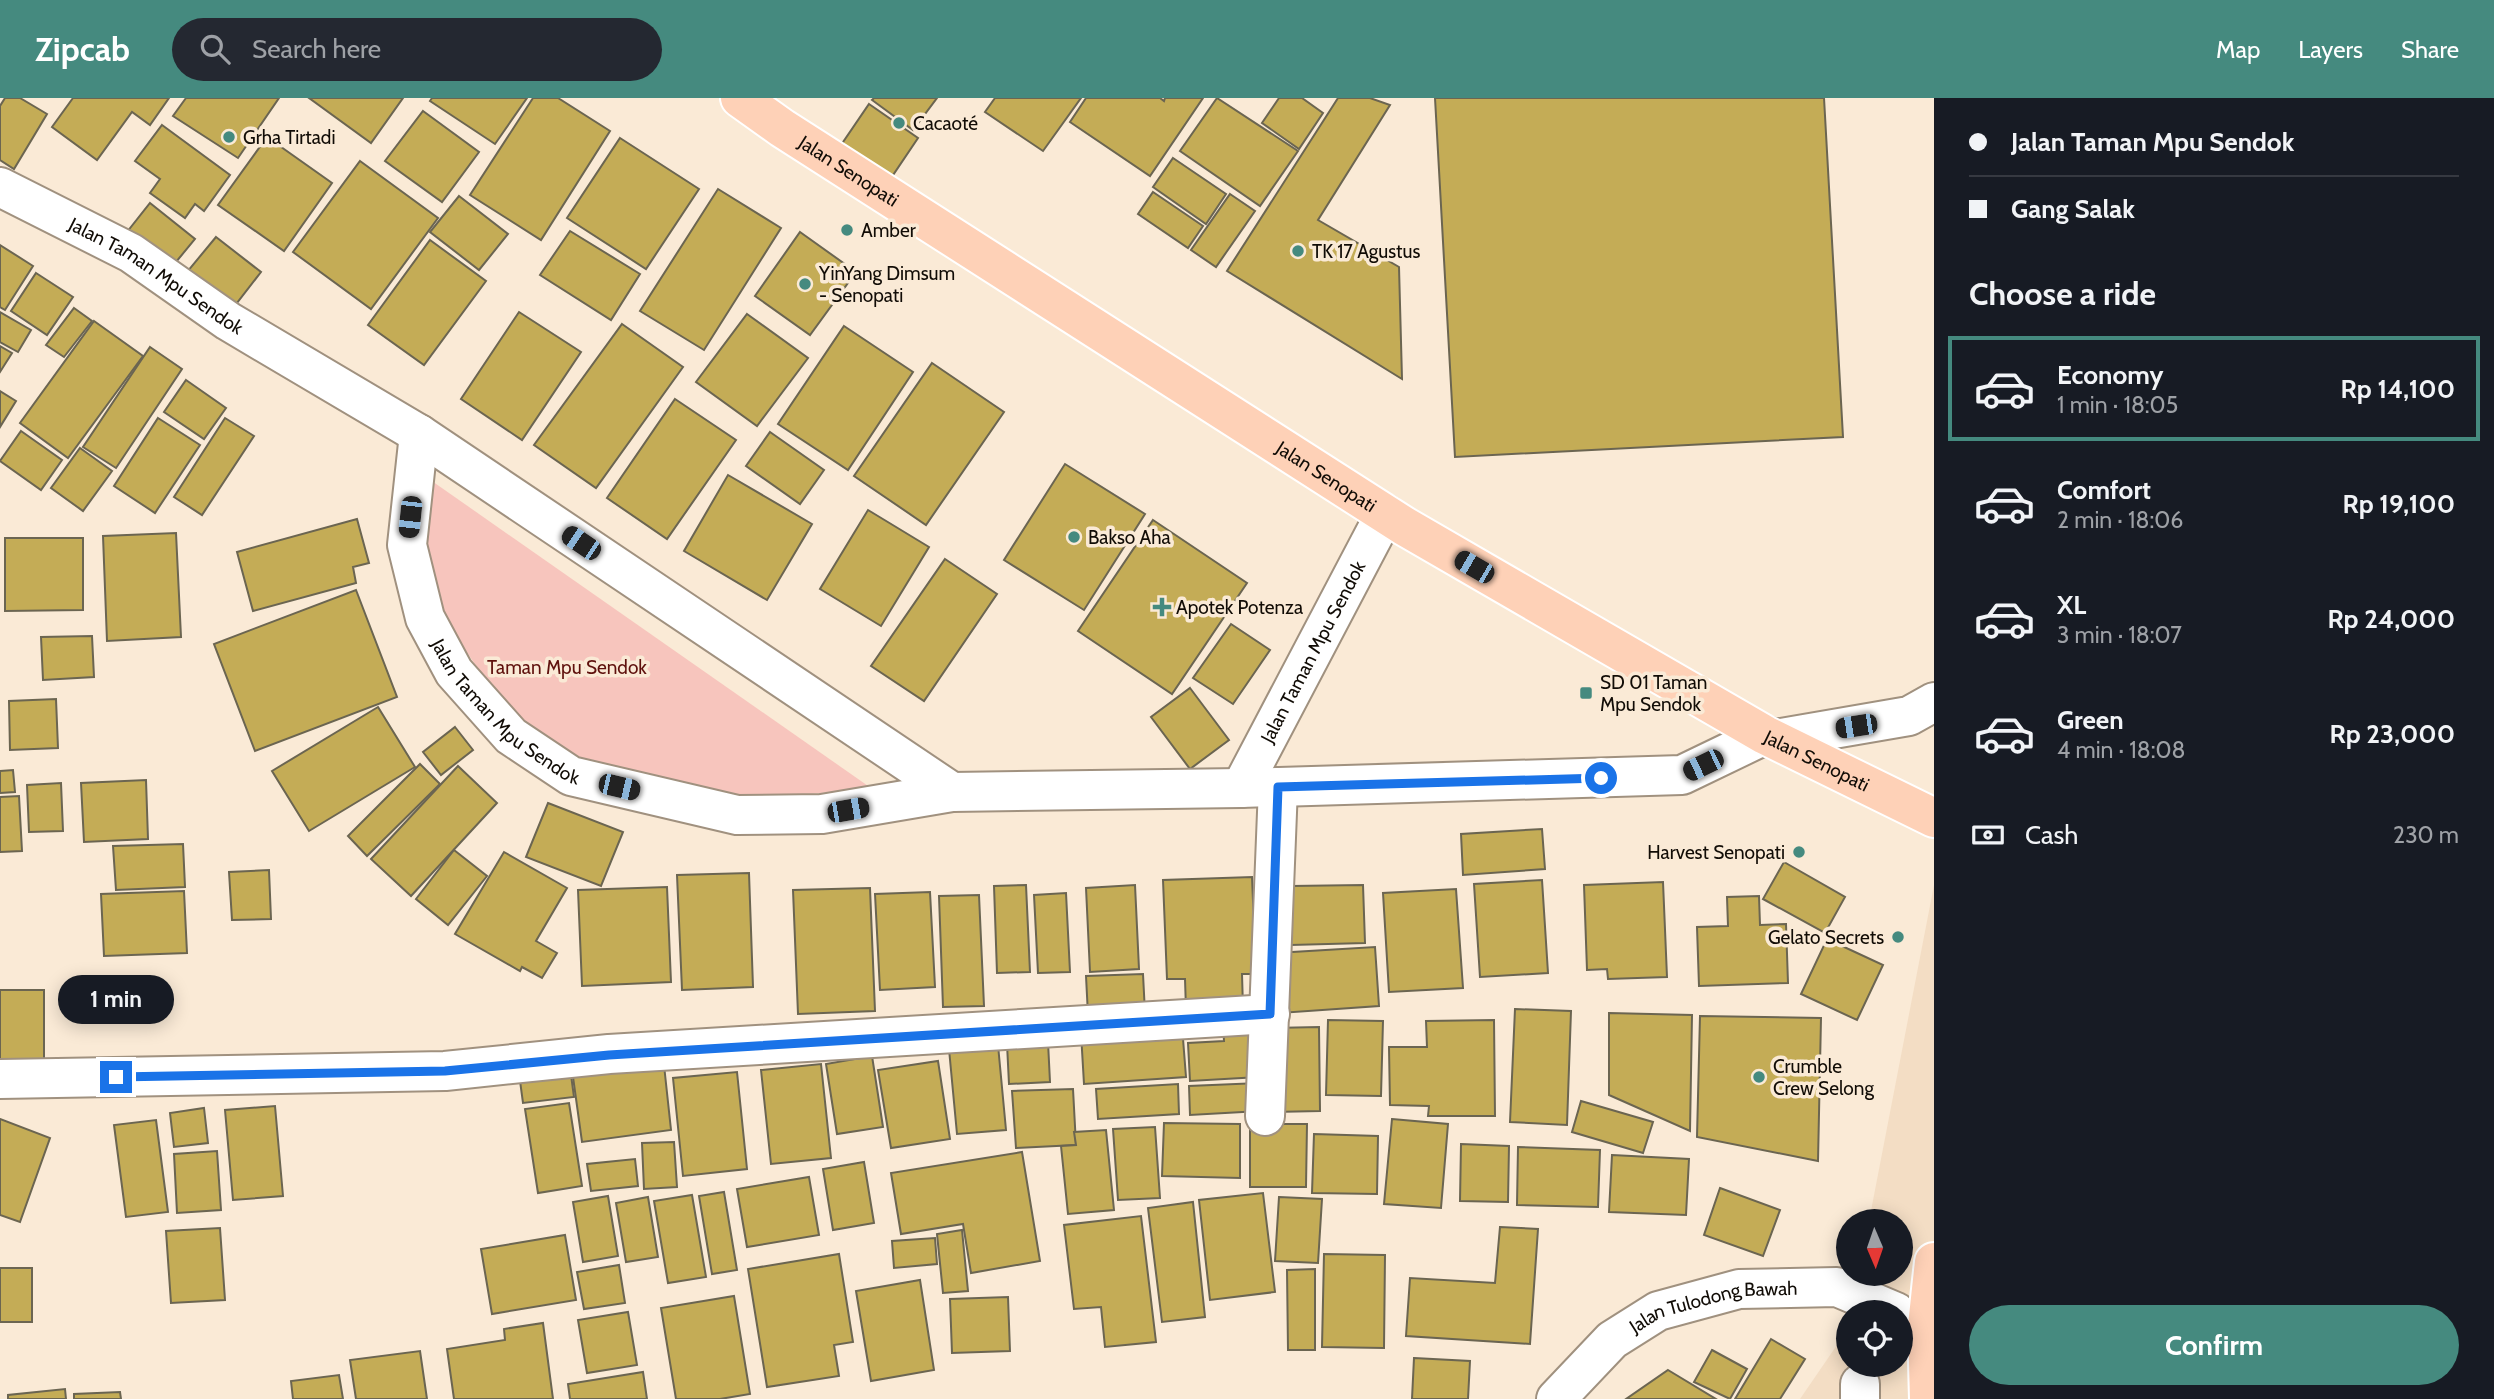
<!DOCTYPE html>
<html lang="en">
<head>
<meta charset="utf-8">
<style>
	body { margin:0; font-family:Cabin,sans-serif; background:#242831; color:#f1f3f6; height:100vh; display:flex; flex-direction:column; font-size:26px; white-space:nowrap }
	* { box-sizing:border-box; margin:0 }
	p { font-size:23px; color:#9ea1a6 }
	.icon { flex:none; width:38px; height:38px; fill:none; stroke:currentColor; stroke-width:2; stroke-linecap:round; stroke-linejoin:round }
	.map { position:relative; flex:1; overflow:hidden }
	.side { display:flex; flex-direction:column; background:#171b24; width:560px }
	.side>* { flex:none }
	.top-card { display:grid; align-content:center; height:154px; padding:0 35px; background:#171b24 }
	.needle { width:46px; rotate:178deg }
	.fabs { position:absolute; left:1836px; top:1111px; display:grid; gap:14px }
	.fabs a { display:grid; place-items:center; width:77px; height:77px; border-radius:50%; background:#171b24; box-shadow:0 4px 18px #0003; font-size:35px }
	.end { position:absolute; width:32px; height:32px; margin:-16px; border:9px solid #1a73e8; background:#fff; box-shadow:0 0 0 4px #fff }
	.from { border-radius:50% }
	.bubble { position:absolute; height:49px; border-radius:24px; background:#171b24; box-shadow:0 4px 18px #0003; font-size:23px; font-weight:700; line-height:49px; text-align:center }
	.car { position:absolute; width:21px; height:42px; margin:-21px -10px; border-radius:9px; box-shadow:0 0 5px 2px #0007; background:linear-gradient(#222 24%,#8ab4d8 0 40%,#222 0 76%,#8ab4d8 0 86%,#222 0) }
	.top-card b { display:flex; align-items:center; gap:24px; height:66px; font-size:26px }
	.top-card b+b { border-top:2px solid #363941 }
	.top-card i { width:18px; height:18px; background:#f1f3f6 }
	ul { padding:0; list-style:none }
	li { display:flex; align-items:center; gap:21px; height:105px; margin:0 14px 10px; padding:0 21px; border:4px solid transparent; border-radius:0px }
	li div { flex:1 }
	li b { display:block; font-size:26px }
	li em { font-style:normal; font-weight:700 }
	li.active { border-color:#458a7f }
	li>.icon { width:63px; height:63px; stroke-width:1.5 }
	h2 { padding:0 35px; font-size:32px; line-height:84px }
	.pay { display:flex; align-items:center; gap:18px; height:77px; padding:0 35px; font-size:26px }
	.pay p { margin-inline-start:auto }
	.button { display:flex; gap:14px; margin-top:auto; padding:14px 35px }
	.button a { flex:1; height:80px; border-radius:42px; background:#458a7f; color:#fff; font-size:28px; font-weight:700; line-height:80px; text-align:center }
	header { display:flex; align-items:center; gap:42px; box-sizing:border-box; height:98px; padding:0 35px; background:#458a7f; color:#fff }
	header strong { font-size:33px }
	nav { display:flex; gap:38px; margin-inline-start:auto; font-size:24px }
	.search { width:490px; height:63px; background:#242831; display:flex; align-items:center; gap:18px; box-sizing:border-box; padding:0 24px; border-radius:38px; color:#9ea1a6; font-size:26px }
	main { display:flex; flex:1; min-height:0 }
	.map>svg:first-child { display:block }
	.built { fill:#f3ddc4 }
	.green { fill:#f7c5bd }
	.building { fill:#c4ac56; stroke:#6b6551; stroke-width:2 }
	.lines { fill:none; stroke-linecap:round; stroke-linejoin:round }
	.minor-casing { stroke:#a0917f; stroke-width:42 }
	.major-casing { stroke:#fff; stroke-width:42 }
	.minor { stroke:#fff; stroke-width:38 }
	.major { stroke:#fed1b7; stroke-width:38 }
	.route { stroke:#1a73e8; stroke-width:9 }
	.poi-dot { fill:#458a7f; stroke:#faead6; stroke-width:2.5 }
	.labels { text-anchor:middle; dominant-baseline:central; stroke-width:7; stroke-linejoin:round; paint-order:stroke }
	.poi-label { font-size:19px; fill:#110c06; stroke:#faead6; text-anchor:start }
	.street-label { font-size:19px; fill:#110c06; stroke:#faead6 }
	.park-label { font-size:19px; fill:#5f110d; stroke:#faead6 }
</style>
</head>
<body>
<header>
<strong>Zipcab</strong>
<div class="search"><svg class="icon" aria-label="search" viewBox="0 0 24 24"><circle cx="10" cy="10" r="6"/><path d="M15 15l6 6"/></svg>Search here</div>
<nav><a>Map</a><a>Layers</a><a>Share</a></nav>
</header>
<main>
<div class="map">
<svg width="1934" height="1301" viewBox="0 0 1934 1301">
	<rect width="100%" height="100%" fill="#faead6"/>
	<path class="built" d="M1934,787V1301H1800L1848,1231V1267H1900V1214H1852L1859,1176H1900V1124L1869,1123Z"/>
	<path class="green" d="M429,381L871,690L741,703L576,663L514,624L441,516L415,440Z"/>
	<g class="building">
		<path d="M5,0H20L47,16L14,71L0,62V8Z"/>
		<path d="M73,0H169L150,27L132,14L97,62L52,29Z"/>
		<path d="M186,0H279L238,60L173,18Z"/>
		<path d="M309,0H403L371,45Z"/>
		<path d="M432,0H527L495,46L430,3Z"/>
		<path d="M533,0H558L610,33L541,142L470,97Z"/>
		<path d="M874,0H937L913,32L872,2Z"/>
		<path d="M995,0H1081L1043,53L985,14Z"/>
		<path d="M1086,0H1160L1164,3L1165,0H1203L1150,78L1070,24Z"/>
		<path d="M1217,0L1298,53L1260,108L1180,53Z"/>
		<path d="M1279,0H1302L1323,15L1299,51L1262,25Z"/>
		<path d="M1338,0H1370L1390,7L1318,122L1399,169L1402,281L1227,173Z"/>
		<path d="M1435,0H1824L1843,339L1455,359Z"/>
		<path d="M869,6L918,40L889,83L839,50Z"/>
		<path d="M423,13L479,54L442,104L385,63Z"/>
		<path d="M162,27L230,77L204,113L195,106L185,120L150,95L160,81L135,63Z"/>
		<path d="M267,39L332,85L284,153L218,107Z"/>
		<path d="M620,40L699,91L646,171L567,120Z"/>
		<path d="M1173,60L1226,96L1206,126L1153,89Z"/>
		<path d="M360,63L438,120L371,211L293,154Z"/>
		<path d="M718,91L781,130L704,252L640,213Z"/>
		<path d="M1153,94L1203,128L1188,150L1138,116Z"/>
		<path d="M1230,96L1255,113L1216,169L1191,152Z"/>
		<path d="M459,98L508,136L479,172L430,134Z"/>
		<path d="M150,105L195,141L171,170L127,134Z"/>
		<path d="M570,133L640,176L611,222L540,177Z"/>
		<path d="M800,134L856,174L810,237L755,198Z"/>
		<path d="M216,139L261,174L233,210L187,174Z"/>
		<path d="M430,142L486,183L424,267L368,227Z"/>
		<path d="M0,147L33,168L5,212L0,209Z"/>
		<path d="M36,175L73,199L47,237L11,213Z"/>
		<path d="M74,210L92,223L64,259L46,247Z"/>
		<path d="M0,214L31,232L18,254L0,244Z"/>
		<path d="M519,214L581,254L522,342L461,301Z"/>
		<path d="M747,216L808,260L757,328L696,284Z"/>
		<path d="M94,223L143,258L68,360L20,325Z"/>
		<path d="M622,226L683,269L596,390L534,347Z"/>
		<path d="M844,228L913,274L848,372L778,326Z"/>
		<path d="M0,248L12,255L0,274Z"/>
		<path d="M150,249L182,271L116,370L83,349Z"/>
		<path d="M932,265L1004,314L926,427L854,378Z"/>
		<path d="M186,282L226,310L204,341L164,314Z"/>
		<path d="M0,293L16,303L0,329Z"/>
		<path d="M675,301L736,342L667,441L607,400Z"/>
		<path d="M158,320L200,347L155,415L114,388Z"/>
		<path d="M225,320L254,338L202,417L174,399Z"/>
		<path d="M21,333L62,362L41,392L0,363Z"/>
		<path d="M770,334L824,372L800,406L746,368Z"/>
		<path d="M80,350L112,373L83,413L51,390Z"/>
		<path d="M1065,366L1145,416L1084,512L1004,462Z"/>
		<path d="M728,377L812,426L767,502L684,453Z"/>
		<path d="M868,412L929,449L881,528L820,491Z"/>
		<path d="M357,421L369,465L353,469L356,485L253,513L237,454Z"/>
		<path d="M1153,422L1247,485L1172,596L1078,533Z"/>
		<path d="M176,435L181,539L107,543L103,438Z"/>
		<path d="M5,440H83V512L5,513Z"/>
		<path d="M945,461L997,496L924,603L871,568Z"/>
		<path d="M356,492L397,599L255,653L214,546Z"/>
		<path d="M1231,526L1270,552L1233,606L1193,580Z"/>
		<path d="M92,538L94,579L43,582L41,539Z"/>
		<path d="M1190,590L1229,642L1190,671L1151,619Z"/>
		<path d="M56,601L58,650L10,652L9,603Z"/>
		<path d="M378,609L415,669L309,733L272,673Z"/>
		<path d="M455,629L473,652L441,677L423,654Z"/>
		<path d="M420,666L440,686L367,758L348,738Z"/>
		<path d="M458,668L497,705L411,798L371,761Z"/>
		<path d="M13,672L15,694L0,695V673Z"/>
		<path d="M146,682L148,741L84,744L81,685Z"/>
		<path d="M61,685L63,733L29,734L27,687Z"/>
		<path d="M19,698L22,753L0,754V699Z"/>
		<path d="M548,705L623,734L601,788L526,759Z"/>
		<path d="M1542,731L1545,771L1463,777L1461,736Z"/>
		<path d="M183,746L185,789L116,792L113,748Z"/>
		<path d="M454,752L487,778L448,827L416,801Z"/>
		<path d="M504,754L567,790L536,843L557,855L542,880L522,869L520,873L455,836Z"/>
		<path d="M1784,764L1845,799L1825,835L1763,801Z"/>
		<path d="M269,772L271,821L232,822L229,774Z"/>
		<path d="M749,775L753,889L682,892L677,777Z"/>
		<path d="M1252,779L1256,876H1242L1243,910L1186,912L1185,881H1167L1163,782Z"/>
		<path d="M1542,782L1548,875L1480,879L1474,786Z"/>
		<path d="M1663,784L1667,879L1608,881L1607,871L1587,872L1584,787Z"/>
		<path d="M1026,787L1030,874L997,875L994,788Z"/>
		<path d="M1135,787L1139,871L1090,874L1086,790Z"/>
		<path d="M1363,787L1365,845L1291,847V788Z"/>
		<path d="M667,789L671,884L582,888L578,792Z"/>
		<path d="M870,790L875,913L798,916L793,792Z"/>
		<path d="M1456,791L1463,890L1389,894L1383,795Z"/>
		<path d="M184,793L187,855L104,858L101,796Z"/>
		<path d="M930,794L935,889L880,892L875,796Z"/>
		<path d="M1066,795L1070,874L1038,875L1034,797Z"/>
		<path d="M979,797L984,908L943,909L939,798Z"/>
		<path d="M1759,798L1760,827L1786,826L1788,885L1699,888L1697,829L1728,828L1727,799Z"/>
		<path d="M1827,841L1883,867L1857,922L1801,896Z"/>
		<path d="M1375,849L1379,908L1280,915L1276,855Z"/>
		<path d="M1143,876L1145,915L1088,917L1086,878Z"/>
		<rect x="0" y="892" width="44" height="87"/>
		<path d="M1515,911L1571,913L1567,1027L1510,1024Z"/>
		<path d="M1609,915L1692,917L1690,1033L1609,997Z"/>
		<path d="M1700,918L1821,920L1818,1063L1697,1039Z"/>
		<path d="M1328,922L1383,923L1381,998L1326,997Z"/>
		<path d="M1494,922L1495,1018H1428L1429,1008L1390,1007L1389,949H1427L1426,923Z"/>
		<path d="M1256,924L1259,979L1190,983L1188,945L1224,943L1223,927Z"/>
		<path d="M1182,928L1186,979L1084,986L1081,935Z"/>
		<path d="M1319,929L1320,1013L1273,1014L1272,930Z"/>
		<path d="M1048,944L1050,984L1009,986L1007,946Z"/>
		<path d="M998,947L1006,1032L957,1036L949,951Z"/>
		<path d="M872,958L883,1029L837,1036L826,966Z"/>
		<path d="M569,962L574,999L523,1005L518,968Z"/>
		<path d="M938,963L950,1041L891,1050L878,972Z"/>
		<path d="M821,966L831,1060L771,1066L761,972Z"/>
		<path d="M664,967L671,1032L582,1044L573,979Z"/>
		<path d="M737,974L747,1071L683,1078L673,980Z"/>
		<path d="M1259,985L1260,1013L1190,1017L1189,988Z"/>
		<path d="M1178,986L1179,1016L1098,1021L1096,991Z"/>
		<path d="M1073,991L1076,1047L1016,1050L1012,993Z"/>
		<path d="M1581,1003L1653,1024L1643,1055L1572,1034Z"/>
		<path d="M569,1005L582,1088L538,1095L525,1011Z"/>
		<path d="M275,1008L283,1098L233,1102L225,1012Z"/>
		<path d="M204,1010L208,1045L174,1049L170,1015Z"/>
		<path d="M0,1021L50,1040L20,1124L0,1117Z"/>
		<path d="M1392,1021L1448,1026L1441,1110L1384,1106Z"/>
		<path d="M156,1022L168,1114L126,1119L114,1027Z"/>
		<path d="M1164,1025L1240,1026V1080L1162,1078Z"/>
		<path d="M1250,1026H1307L1306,1089H1250Z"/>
		<path d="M1155,1029L1160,1100L1118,1102L1113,1031Z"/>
		<path d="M1106,1032L1114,1112L1068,1116L1061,1048L1076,1047L1074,1034Z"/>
		<path d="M1314,1036L1378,1038L1377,1096L1312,1095Z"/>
		<path d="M674,1044L677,1089L644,1091L642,1045Z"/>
		<path d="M1461,1046L1509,1048L1508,1104L1460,1103Z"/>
		<path d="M1518,1049L1600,1052L1598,1109L1517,1107Z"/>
		<path d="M217,1053L221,1112L177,1115L174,1056Z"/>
		<path d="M1022,1054L1040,1163L971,1175L963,1126L901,1136L891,1075Z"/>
		<path d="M1612,1057L1689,1061L1686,1117L1609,1114Z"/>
		<path d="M635,1061L638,1088L591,1093L587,1066Z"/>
		<path d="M864,1064L874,1125L833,1132L823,1071Z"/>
		<path d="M809,1079L819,1137L747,1149L737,1091Z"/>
		<path d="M1720,1090L1780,1112L1763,1158L1704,1137Z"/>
		<path d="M724,1094L737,1172L712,1176L699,1098Z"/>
		<path d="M1263,1095L1275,1194L1210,1202L1199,1102Z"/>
		<path d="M692,1097L706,1179L668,1185L654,1103Z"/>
		<path d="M608,1098L618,1158L583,1164L573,1104Z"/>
		<path d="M648,1099L658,1159L626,1164L616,1105Z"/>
		<path d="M1279,1099L1322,1101L1318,1165L1275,1163Z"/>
		<path d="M1193,1104L1205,1219L1162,1224L1148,1110Z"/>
		<path d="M1141,1118L1156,1244L1105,1249L1101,1209L1074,1211L1064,1127Z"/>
		<path d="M1500,1129L1538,1131L1530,1246L1406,1238L1410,1180L1495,1185Z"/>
		<path d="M220,1130L225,1202L171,1205L166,1133Z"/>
		<path d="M962,1132L968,1193L943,1195L937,1136Z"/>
		<path d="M565,1137L576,1202L492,1216L481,1151Z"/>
		<path d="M935,1140L937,1166L894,1170L892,1143Z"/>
		<path d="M839,1156L853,1244L834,1247L839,1278L767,1289L748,1171Z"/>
		<path d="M1324,1156L1385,1157L1384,1250L1322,1249Z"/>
		<path d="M619,1167L625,1205L584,1211L577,1174Z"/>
		<rect x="0" y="1170" width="32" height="54"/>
		<path d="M1315,1171V1252H1288L1287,1172Z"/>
		<path d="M920,1182L934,1272L871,1283L856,1193Z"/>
		<path d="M734,1198L750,1296L720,1301H676L661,1210Z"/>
		<path d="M1008,1199L1010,1253L952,1255L950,1201Z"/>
		<path d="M628,1214L637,1267L587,1275L578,1222Z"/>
		<path d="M543,1225L553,1301H454L447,1251L505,1242L504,1231Z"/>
		<path d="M1771,1241L1805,1261L1780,1301H1735Z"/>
		<path d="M1712,1252L1747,1271L1730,1301L1694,1284Z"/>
		<path d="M420,1253L427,1301H356L350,1262Z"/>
		<path d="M1414,1260L1470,1263L1468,1301H1412Z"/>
		<path d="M1668,1272L1716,1301H1626Z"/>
		<path d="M643,1274L647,1301H570L568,1286Z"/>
		<path d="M339,1277L343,1301H293L291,1283Z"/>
		<path d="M65,1291L66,1301H8V1297Z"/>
		<path d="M120,1294L121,1301H74V1296Z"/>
	</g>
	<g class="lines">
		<defs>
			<g id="minor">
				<path id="s1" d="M0,89L131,155L228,223L419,336L952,694"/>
				<path id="s2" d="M419,336L407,447L425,520L454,574L511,638L571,678L737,717L822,716L952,694L1241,690L1682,677L1765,637"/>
				<path d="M1775,641L1909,618L1934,604"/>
				<path id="s3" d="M1241,690L1385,416"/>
				<path d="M0,981L445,973L609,956L1270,916"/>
				<path d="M1265,1018L1278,689"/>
				<path id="s4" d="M1556,1301L1612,1242L1658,1213L1739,1191L1837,1189L1896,1214"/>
				<path d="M1860,1301V1286"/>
			</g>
			<g id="major">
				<path id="s5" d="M740,0L782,30L1404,428L1765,637L1934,720"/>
				<path d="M1929,1301L1927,1228L1934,1164"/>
			</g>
		</defs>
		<use href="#minor" class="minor-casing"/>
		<use href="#major" class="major-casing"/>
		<use href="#minor" class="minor"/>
		<use href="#major" class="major"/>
	</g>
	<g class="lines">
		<path class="route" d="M116,979L445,973L609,957L1270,916L1278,689L1601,680"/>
	</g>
	<g class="poi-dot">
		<circle cx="899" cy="25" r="7"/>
		<circle cx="229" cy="39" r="7"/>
		<circle cx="847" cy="132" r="7"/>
		<circle cx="1298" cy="153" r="7"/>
		<circle cx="805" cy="186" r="7"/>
		<circle cx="1074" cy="439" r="7"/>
		<path d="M1158.5 498.5h7v7h7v7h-7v7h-7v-7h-7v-7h7z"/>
		<rect x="1579" y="588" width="14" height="14" rx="3.5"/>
		<circle cx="1799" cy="754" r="7"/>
		<circle cx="1898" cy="839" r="7"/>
		<circle cx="1759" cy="979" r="7"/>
	</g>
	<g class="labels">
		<g class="poi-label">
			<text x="913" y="25">Cacaoté</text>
			<text x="243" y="39">Grha Tirtadi</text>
			<text x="861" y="132">Amber</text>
			<text x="1312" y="153">TK 17 Agustus</text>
			<text x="819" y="175">YinYang Dimsum<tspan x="819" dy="22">- Senopati</tspan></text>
			<text x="1088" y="439">Bakso Aha</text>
			<text x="1176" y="509">Apotek Potenza</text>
			<text x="1600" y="584">SD 01 Taman<tspan x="1600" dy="22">Mpu Sendok</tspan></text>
			<text x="1785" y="754" text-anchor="end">Harvest Senopati</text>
			<text x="1884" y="839" text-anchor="end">Gelato Secrets</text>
			<text x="1773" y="968">Crumble<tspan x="1773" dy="22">Crew Selong</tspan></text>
		</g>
		<g class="street-label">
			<text stroke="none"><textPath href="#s5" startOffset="131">Jalan Senopati</textPath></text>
			<text stroke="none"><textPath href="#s1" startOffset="180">Jalan Taman Mpu Sendok</textPath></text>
			<text stroke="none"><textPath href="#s5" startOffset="698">Jalan Senopati</textPath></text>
			<text stroke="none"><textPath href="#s3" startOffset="154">Jalan Taman Mpu Sendok</textPath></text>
			<text stroke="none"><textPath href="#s2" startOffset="313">Jalan Taman Mpu Sendok</textPath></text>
			<text stroke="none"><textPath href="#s5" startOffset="1265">Jalan Senopati</textPath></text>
			<text stroke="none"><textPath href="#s4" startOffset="191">Jalan Tulodong Bawah</textPath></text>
		</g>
		<g class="park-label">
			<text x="567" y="569">Taman Mpu Sendok</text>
		</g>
	</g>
</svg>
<div class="fabs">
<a><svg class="needle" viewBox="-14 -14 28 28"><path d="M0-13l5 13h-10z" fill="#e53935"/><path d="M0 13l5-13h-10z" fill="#9ea1a6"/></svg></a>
<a><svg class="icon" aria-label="locate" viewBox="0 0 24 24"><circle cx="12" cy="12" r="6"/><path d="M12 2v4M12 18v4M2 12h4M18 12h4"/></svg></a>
</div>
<i class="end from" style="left:1601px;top:680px"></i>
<i class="end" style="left:116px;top:979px"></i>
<div class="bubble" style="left:58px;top:877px;width:116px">1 min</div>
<i class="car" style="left:410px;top:419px;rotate:186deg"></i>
<i class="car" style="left:581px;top:445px;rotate:304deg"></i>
<i class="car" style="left:1474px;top:469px;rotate:300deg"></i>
<i class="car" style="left:1856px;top:628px;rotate:261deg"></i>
<i class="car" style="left:1703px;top:667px;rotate:244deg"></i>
<i class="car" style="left:619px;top:689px;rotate:103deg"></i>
<i class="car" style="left:848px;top:712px;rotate:80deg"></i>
</div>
<section class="side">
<div class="top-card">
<b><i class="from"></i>Jalan Taman Mpu Sendok</b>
<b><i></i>Gang Salak</b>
</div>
<h2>Choose a ride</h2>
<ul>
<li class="active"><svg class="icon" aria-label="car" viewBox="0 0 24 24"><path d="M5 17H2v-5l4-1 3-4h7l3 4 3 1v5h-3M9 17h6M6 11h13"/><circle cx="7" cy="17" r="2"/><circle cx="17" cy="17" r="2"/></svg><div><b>Economy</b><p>1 min · 18:05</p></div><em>Rp 14,100</em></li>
<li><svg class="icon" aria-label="car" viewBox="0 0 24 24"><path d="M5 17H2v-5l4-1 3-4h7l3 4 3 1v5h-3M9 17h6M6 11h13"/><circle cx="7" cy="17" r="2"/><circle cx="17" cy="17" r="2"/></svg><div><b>Comfort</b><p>2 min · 18:06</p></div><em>Rp 19,100</em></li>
<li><svg class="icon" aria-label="car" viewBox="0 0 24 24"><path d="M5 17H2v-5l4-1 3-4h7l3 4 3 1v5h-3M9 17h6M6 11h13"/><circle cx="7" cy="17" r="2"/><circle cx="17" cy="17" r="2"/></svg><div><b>XL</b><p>3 min · 18:07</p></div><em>Rp 24,000</em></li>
<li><svg class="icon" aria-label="car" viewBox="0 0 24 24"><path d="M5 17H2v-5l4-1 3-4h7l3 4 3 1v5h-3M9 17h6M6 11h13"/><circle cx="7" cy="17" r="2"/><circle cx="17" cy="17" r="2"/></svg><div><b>Green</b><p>4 min · 18:08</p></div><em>Rp 23,000</em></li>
</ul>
<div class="pay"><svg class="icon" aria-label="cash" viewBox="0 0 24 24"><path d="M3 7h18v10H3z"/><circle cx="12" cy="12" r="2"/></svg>Cash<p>230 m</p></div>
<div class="button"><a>Confirm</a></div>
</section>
</main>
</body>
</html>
